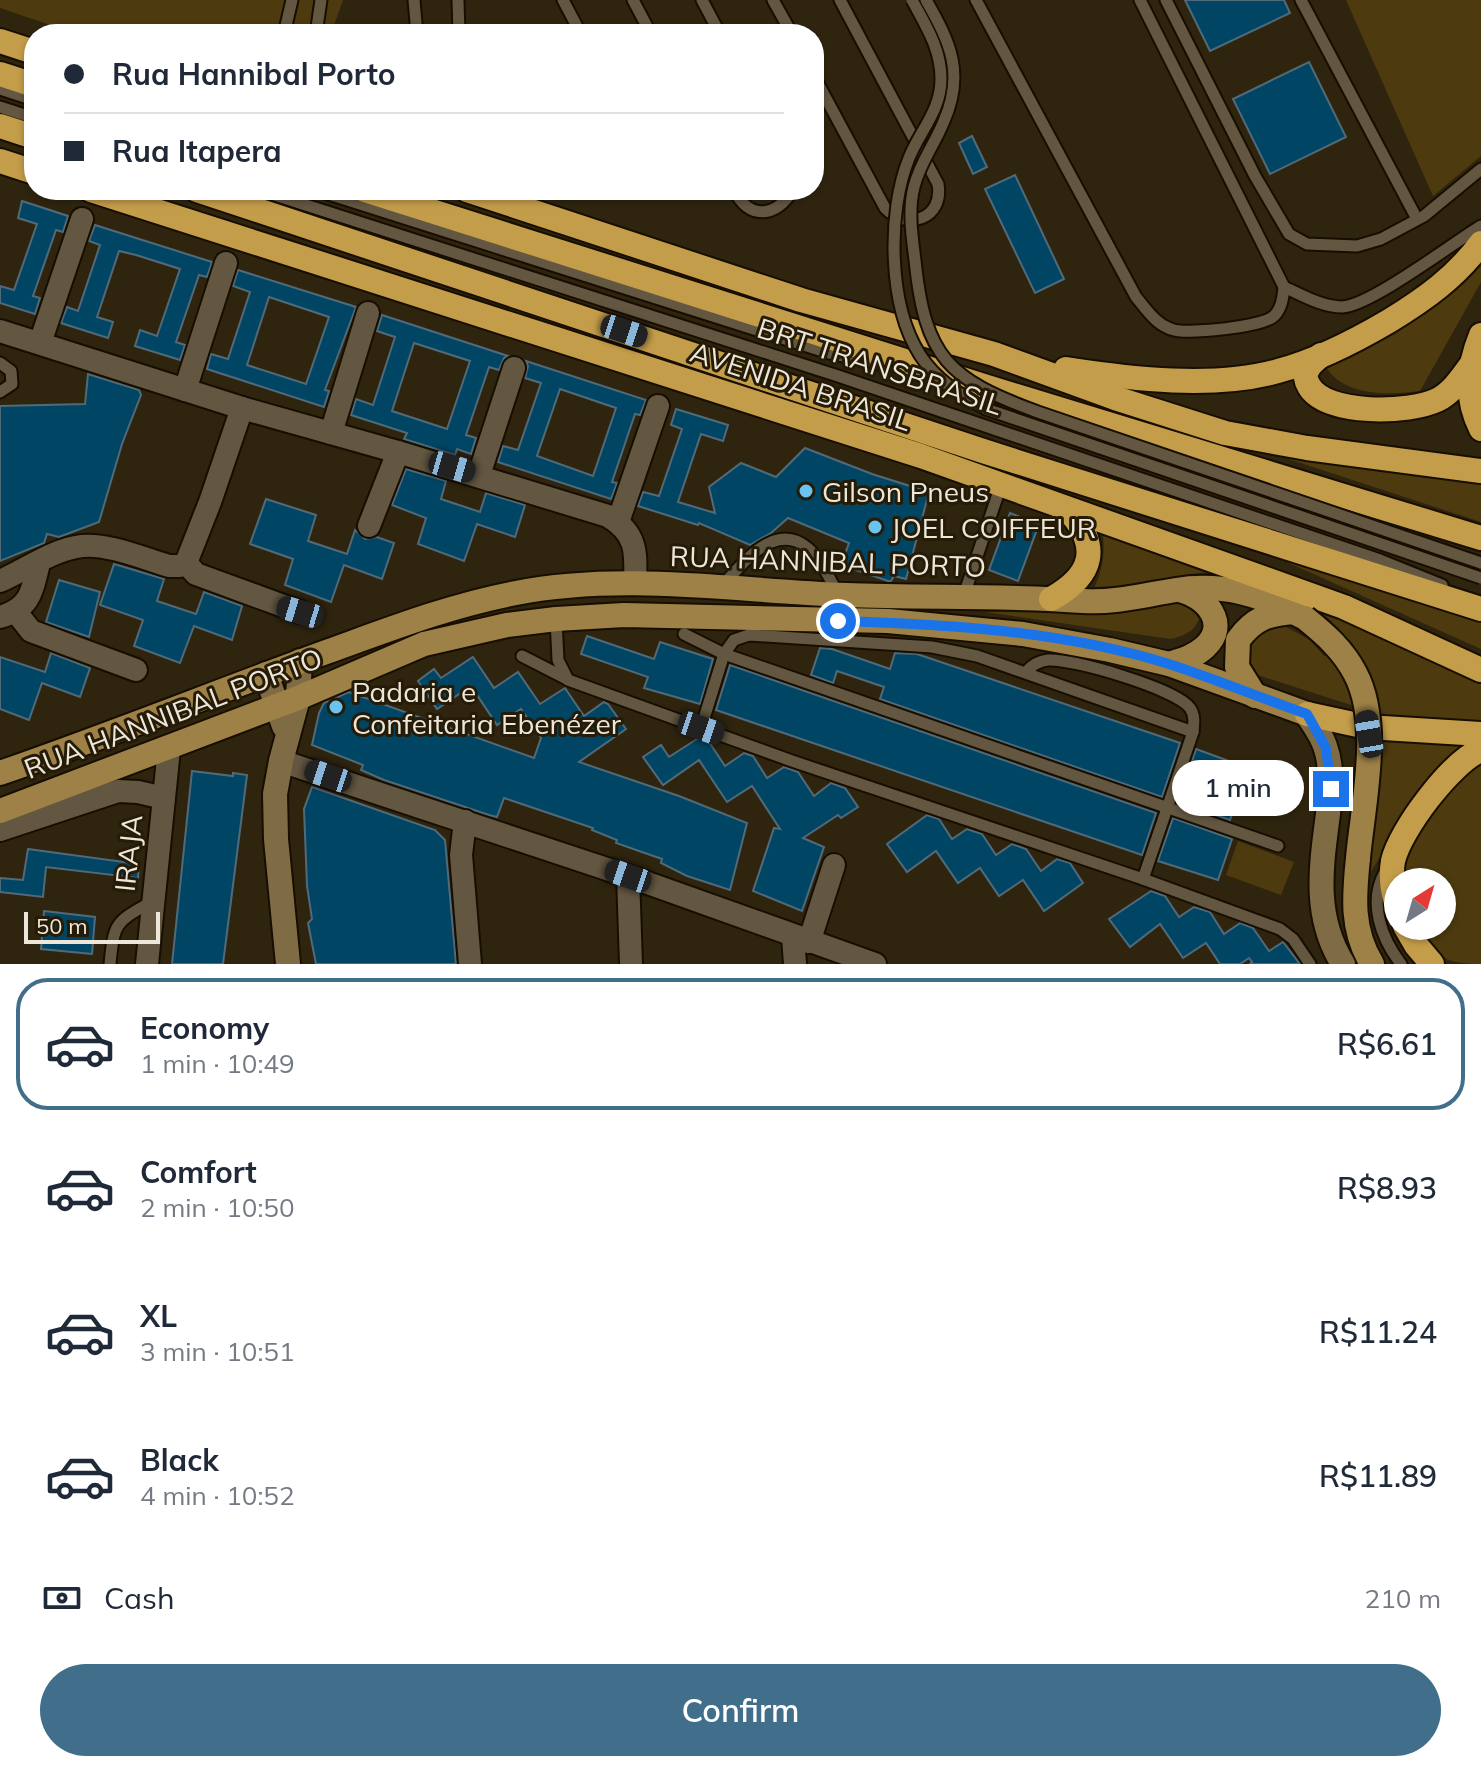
<!DOCTYPE html>
<html lang="en">
<head>
<meta charset="utf-8">
<style>
	body { margin:0; font-family:Mulish,sans-serif; background:#f2f2f3; color:#1f2937; height:100vh; display:flex; flex-direction:column; font-size:30px; white-space:nowrap }
	* { box-sizing:border-box; margin:0 }
	p { font-size:26px; color:#747a83 }
	.icon { flex:none; width:44px; height:44px; fill:none; stroke:currentColor; stroke-width:2; stroke-linecap:round; stroke-linejoin:round }
	.map { position:relative; height:964px; overflow:hidden }
	.side { display:flex; flex-direction:column; background:#fff; flex:1 }
	.side>* { flex:none }
	.banner { position:absolute; left:24px; top:24px; width:800px; height:176px; border-radius:32px; box-shadow:0 2px 6px #0004; display:grid; align-content:center; height:176px; padding:0 40px; background:#fff }
	.needle { width:52px; rotate:37deg }
	.controls { position:absolute; left:1384px; top:868px; display:grid; gap:16px }
	.controls a { display:grid; place-items:center; width:72px; height:72px; border-radius:50%; background:#fff; box-shadow:0 2px 6px #0004; font-size:40px }
	.scale { position:absolute; left:24px; bottom:20px; width:136px; box-sizing:border-box; padding-left:8px; border:4px solid #ede7da; border-top:0; font-size:22px; line-height:28px; white-space:nowrap; color:#ede7da; -webkit-text-stroke:6px #251b06; paint-order:stroke }
	.end { position:absolute; width:36px; height:36px; margin:-18px; border:10px solid #1a73e8; background:#fff; box-shadow:0 0 0 4px #fff }
	.from { border-radius:50% }
	.bubble { position:absolute; height:56px; border-radius:28px; background:#fff; box-shadow:0 2px 6px #0004; font-size:26px; font-weight:600; line-height:56px; text-align:center }
	.car { position:absolute; width:24px; height:48px; margin:-24px -12px; border-radius:10px; box-shadow:0 0 6px 2px #0007; background:linear-gradient(#222 24%,#8ab4d8 0 40%,#222 0 76%,#8ab4d8 0 86%,#222 0) }
	.banner b { display:flex; align-items:center; gap:28px; height:76px; font-size:30px }
	.banner b+b { border-top:2px solid #e0e1e3 }
	.banner i { width:20px; height:20px; background:#1f2937 }
	ul { padding:14px 0 0; list-style:none }
	li { display:flex; align-items:center; gap:24px; height:132px; margin:0 16px 12px; padding:0 24px; border:4px solid transparent; border-radius:32px }
	li div { flex:1 }
	li b { display:block; font-size:30px }
	li em { font-style:normal; font-weight:600 }
	li.selected { border-color:#416e8b }
	li>.icon { width:72px; height:72px; stroke-width:1.5 }
	.pay { display:flex; align-items:center; gap:20px; height:88px; padding:0 40px; font-size:30px }
	.pay p { margin-inline-start:auto }
	.action { display:flex; gap:16px; margin-top:auto; padding:16px 40px }
	.action a { flex:1; height:92px; border-radius:48px; background:#416e8b; color:#fff; font-size:32px; font-weight:600; line-height:92px; text-align:center }
	.map>svg:first-child { display:block }
	.green { fill:#4d3a0e }
	.building { fill:#004664; stroke:#516a79; stroke-width:2; fill-rule:evenodd }
	.lines { fill:none; stroke-linecap:round; stroke-linejoin:round }
	.lane-casing { stroke:#170e00; stroke-width:15 }
	.street-casing { stroke:#170e00; stroke-width:26 }
	.secondary-casing { stroke:#170e00; stroke-width:28 }
	.primary-casing { stroke:#170e00; stroke-width:28 }
	.highway-casing { stroke:#170e00; stroke-width:28 }
	.lane { stroke:#635741; stroke-width:11 }
	.street { stroke:#635741; stroke-width:22 }
	.secondary { stroke:#806c44; stroke-width:24 }
	.primary { stroke:#9d8146; stroke-width:24 }
	.highway { stroke:#c49d4a; stroke-width:24 }
	.lane-bridge-casing { stroke:#170e00; stroke-width:15; stroke-linecap:butt }
	.primary-bridge-casing { stroke:#170e00; stroke-width:28; stroke-linecap:butt }
	.lane-bridge { stroke:#635741; stroke-width:11 }
	.primary-bridge { stroke:#9d8146; stroke-width:24 }
	.route { stroke:#1a73e8; stroke-width:10 }
	.poi-dot { fill:#6bc3f2; stroke:#251b06; stroke-width:3 }
	.labels { text-anchor:middle; dominant-baseline:central; stroke-width:6; stroke-linejoin:round; paint-order:stroke }
	.street-label { font-size:28px; fill:#ede7da; stroke:#251b06 }
	.poi-label { font-size:28px; fill:#ede7da; stroke:#251b06; text-anchor:start }
</style>
</head>
<body>
<div class="map">
<svg width="1481" height="964" viewBox="0 0 1481 964">
	<rect width="100%" height="100%" fill="#2f250f"/>
	<g class="green">
		<path d="M0,0H343L331,34H77L0,8Z"/>
		<path d="M1346,0H1481V156L1433,196Z"/>
		<path d="M1481,259V282L1420,391C1389,395 1342,397 1325,365L1381,337L1447,297Z"/>
		<path d="M1224,438L1481,484V522Z"/>
		<path d="M1103,535L1214,572C1172,573 1133,590 1091,594C1102,573 1105,559 1103,535Z"/>
		<path d="M1280,559L1481,621V649Z"/>
		<path d="M1185,598L1201,610C1198,629 1189,635 1170,639L985,612L1108,609Z"/>
		<path d="M1322,612L1481,679V725L1382,715L1251,673C1240,648 1253,633 1275,621L1310,640L1324,656L1354,645Z"/>
		<path d="M1382,739L1473,740L1409,811L1365,881Z"/>
		<path d="M1481,751V964C1442,964 1437,956 1415,926H1442V882H1402L1403,848Z"/>
		<path d="M1238,841L1294,862L1281,895L1226,875Z"/>
	</g>
	<g class="building">
		<path d="M1185,0H1284L1290,13L1210,51Z"/>
		<path d="M1309,62L1346,137L1270,174L1233,99Z"/>
		<path d="M972,136L987,167L973,174L959,143Z"/>
		<path d="M1015,175L1064,279L1035,293L985,189Z"/>
		<path d="M22,201L68,216L63,232L56,230L33,296L40,298L35,314L0,303V286L14,290L37,224L18,218Z"/>
		<path d="M95,225L212,262L207,277L199,275L176,342L185,345L180,360L135,346L140,330L157,336L180,269L136,255L119,251L97,317L113,322L108,338L61,323L67,307L78,311L100,245L89,241Z"/>
		<path d="M238,270L356,307L325,390L329,391L324,407L207,369L211,354L228,359L250,292L233,286ZM269,297L329,317L306,384L247,365Z"/>
		<path d="M382,315L508,356L504,358L499,370L489,367L466,435L476,438L471,454L457,449L455,455L404,439L407,433L351,415L356,399L373,405L395,337L377,331ZM414,343L470,361L447,429L392,411Z"/>
		<path d="M526,361L646,400L640,415L635,414L612,482L617,483L611,499L498,462L503,446L518,450L541,383L525,378L528,366ZM560,389L616,408L593,476L537,456Z"/>
		<path d="M88,374L139,390L141,395L122,444L99,522L59,537L47,534L44,543L0,561V406L85,404Z"/>
		<path d="M676,409L728,425L723,441L701,434L678,502L715,513L709,487L741,463L776,477L805,448L872,474L929,492L906,579L894,576L891,581H888L841,565L849,543L788,518L771,533L750,545L699,523L698,525L638,506L643,492L659,496L682,429L671,425Z"/>
		<path d="M406,469L446,481L441,499L480,512L486,493L525,505L515,537L477,524L464,561L418,544L426,518L392,505Z"/>
		<path d="M266,499L316,515L308,541L347,554L355,530L365,539L377,537L394,543L382,579L344,565L331,602L285,585L293,559L250,544Z"/>
		<path d="M1010,513L1039,524L1018,581L989,570Z"/>
		<path d="M114,564L164,579L157,601L196,614L204,592L242,606L232,640L194,626L180,663L134,646L143,620L100,605Z"/>
		<path d="M59,580L100,592L89,637L46,622Z"/>
		<path d="M587,636L654,659L660,642L713,659L700,704L644,688L648,677L581,654Z"/>
		<path d="M820,648L832,649L890,669L895,653L917,654L1180,743L1162,797L880,699L884,687L837,671L833,683L811,675Z"/>
		<path d="M51,653L90,668L80,697L42,683L29,720L0,709V657L45,672Z"/>
		<path d="M473,657L494,688L518,672L540,704L565,688L584,716L604,702L608,704L626,729L579,762L679,796L747,823L730,890L687,876L661,863L662,859L616,843L617,840L592,830L593,828L504,798L497,817L489,815L384,780L361,770L363,765L312,745L319,713L324,703L349,692L534,758L541,738L521,709L497,725L471,686L437,709L418,681L434,669L441,678Z"/>
		<path d="M730,665L1156,813L1142,855L716,710Z"/>
		<path d="M700,737L707,739L725,766L744,753L753,756L767,778L784,767L798,772L814,796L831,783L845,788L858,807L841,818L838,815L803,838L824,847L802,911L753,891L774,828L780,829L752,786L727,802L699,760L663,785L643,757L661,745L669,757Z"/>
		<path d="M1196,749L1248,768L1230,820L1178,802Z"/>
		<path d="M192,771L233,776V773L247,775L223,964H172Z"/>
		<path d="M312,787L435,830L445,840L456,964H316L308,923L312,919L307,886L304,809Z"/>
		<path d="M927,815L939,819L952,839L967,829L982,834L996,855L1012,844L1026,849L1041,871L1057,859L1070,863L1083,883L1044,911L1023,880L999,896L980,868L958,883L936,851L907,872L887,844Z"/>
		<path d="M1173,818L1232,839L1218,880L1158,861Z"/>
		<path d="M28,849L139,864L138,878L46,867L43,897L0,892V878L23,880Z"/>
		<path d="M1151,891L1165,896L1179,917L1194,907L1210,912L1224,934L1240,923L1253,928L1269,951L1283,942L1300,964H1250L1252,962L1249,958L1240,964H1220L1206,943L1183,958L1160,924L1130,947L1109,919Z"/>
		<path d="M44,911L95,917L92,954L41,949Z"/>
	</g>
	<g class="lines">
		<defs>
			<g id="lane">
				<path d="M414,0L417,34"/>
				<path d="M458,0L459,34"/>
				<path d="M563,0L581,34"/>
				<path d="M633,0L651,34"/>
				<path d="M702,0L720,34"/>
				<path d="M773,0L792,34"/>
				<path d="M976,0L1136,297C1147,310 1157,326 1174,330C1190,334 1263,327 1274,316C1282,308 1283,297 1284,287L1140,0"/>
				<path d="M1166,0L1255,176L1289,234L1307,244L1357,246L1381,239L1424,216L1481,169"/>
				<path d="M1301,0L1417,219"/>
				<path d="M284,34L292,0"/>
				<path d="M316,34L321,0"/>
				<path d="M814,76L885,208C907,231 944,219 938,184L840,0"/>
				<path d="M0,89L34,100"/>
				<path d="M0,107L34,118"/>
				<path d="M259,190L838,376L1380,560L1442,585"/>
				<path d="M316,190L829,353L877,364"/>
				<path d="M596,190H620"/>
				<path d="M734,190C750,221 776,217 793,190"/>
				<path d="M1284,287C1302,295 1322,307 1342,307C1370,306 1453,243 1481,226"/>
				<path d="M0,363L11,371L12,384L0,392"/>
				<path d="M723,585C734,573 746,558 759,549C800,520 822,561 837,593"/>
				<path d="M964,595L1001,485"/>
				<path d="M556,619L558,660L568,680L792,761L1143,879L1280,929L1293,939L1310,964"/>
				<path d="M684,634L724,654L701,728"/>
				<path d="M522,656L567,679"/>
				<path d="M1026,672C1032,665 1039,661 1048,660C1071,658 1177,689 1190,708C1195,715 1194,723 1193,732L1143,879"/>
				<path d="M1193,732L977,656L932,647L749,635L734,640L724,654L1278,846"/>
				<path d="M1385,872C1368,902 1381,938 1401,964"/>
				<path d="M110,964C114,921 116,922 153,901"/>
			</g>
			<g id="street">
				<path d="M0,331L242,408L398,452L369,526"/>
				<path d="M40,343L82,219"/>
				<path d="M185,390L226,263"/>
				<path d="M331,433L368,313"/>
				<path d="M398,452L608,516C638,534 636,553 635,584"/>
				<path d="M479,475L514,368"/>
				<path d="M618,522L658,406"/>
				<path d="M186,563L196,574L300,612"/>
				<path d="M0,581C25,570 54,549 82,546C107,543 145,559 169,566H180L186,563L210,502L242,408"/>
				<path d="M16,612L31,631L136,670"/>
				<path d="M0,617C31,608 32,591 39,563"/>
				<path d="M281,761L628,876L875,964"/>
				<path d="M465,821L461,855L470,964"/>
				<path d="M0,830L118,791L138,792L164,798"/>
				<path d="M628,876L631,964"/>
				<path d="M793,936L795,964"/>
				<path d="M809,942L834,865"/>
				<path d="M147,964L169,749"/>
			</g>
			<g id="secondary">
				<path d="M266,674L284,726"/>
				<path d="M1307,714C1313,724 1321,734 1325,746C1333,768 1330,791 1328,814C1321,867 1313,916 1343,964"/>
				<path d="M288,964L276,839L275,794L281,761L298,698L300,661"/>
			</g>
			<g id="primary">
				<path d="M1169,664C1182,660 1194,657 1205,647C1230,624 1206,596 1180,590"/>
				<path d="M1255,696L1237,667L1238,640C1254,618 1268,614 1294,612"/>
				<path d="M0,773C110,735 219,691 329,651C390,629 452,605 516,593C624,572 737,591 846,595C925,598 1004,595 1083,601C1115,603 1144,595 1176,590C1223,582 1265,596 1305,618"/>
				<path d="M0,811L298,698L424,644L507,625L556,619L624,615L888,621L1023,634L1110,650L1169,664L1307,714"/>
				<path d="M1358,858C1354,896 1351,930 1372,964"/>
			</g>
			<g id="highway">
				<path d="M0,41L34,52"/>
				<path d="M0,74L34,85"/>
				<path d="M0,126L34,137"/>
				<path d="M0,161L34,172"/>
				<path d="M91,190L921,456L1344,607L1481,670"/>
				<path d="M197,190L983,451L1481,609"/>
				<path d="M365,190L987,387L1481,538"/>
				<path d="M467,190L801,300L994,354L1115,398L1225,433L1307,448L1481,471"/>
				<path d="M1481,335C1468,367 1465,397 1481,429"/>
				<path d="M1321,355C1317,359 1310,364 1308,369C1304,374 1306,381 1309,386C1326,416 1410,413 1437,400C1452,393 1462,377 1471,365"/>
				<path d="M1066,369C1131,379 1214,389 1278,371C1316,361 1355,341 1389,321C1425,299 1456,277 1481,243"/>
				<path d="M1051,599C1094,575 1101,546 1067,509"/>
				<path d="M1307,714L1367,727L1481,734"/>
				<path d="M1398,910C1393,893 1390,878 1393,861C1400,830 1452,761 1481,750"/>
				<path d="M1405,926L1416,945L1432,964"/>
			</g>
		</defs>
		<use href="#lane" class="lane-casing"/>
		<use href="#street" class="street-casing"/>
		<use href="#secondary" class="secondary-casing"/>
		<use href="#primary" class="primary-casing"/>
		<use href="#highway" class="highway-casing"/>
		<use href="#lane" class="lane"/>
		<use href="#street" class="street"/>
		<use href="#secondary" class="secondary"/>
		<use href="#primary" class="primary"/>
		<use href="#highway" class="highway"/>
		<defs>
			<g id="lane-bridge">
				<path d="M912,0C926,26 941,49 941,79C941,110 920,131 909,158C887,212 888,305 920,355C936,380 960,395 986,409L1481,578"/>
				<path d="M926,0C950,42 965,73 944,121C935,144 920,162 914,187C908,210 912,237 915,260C925,358 948,379 1038,412L1481,563"/>
			</g>
			<path id="primary-bridge" d="M1305,618C1325,634 1343,650 1355,673C1382,723 1363,804 1358,858"/>
		</defs>
		<use href="#lane-bridge" class="lane-bridge-casing"/>
		<use href="#primary-bridge" class="primary-bridge-casing"/>
		<use href="#lane-bridge" class="lane-bridge"/>
		<use href="#primary-bridge" class="primary-bridge"/>
	</g>
	<g class="lines">
		<path class="route" d="M838,621C948,624 1062,631 1169,664C1215,679 1261,698 1307,714L1326,748L1331,789"/>
	</g>
	<g class="poi-dot">
		<circle cx="806" cy="491" r="8"/>
		<circle cx="875" cy="527" r="8"/>
		<circle cx="336" cy="707" r="8"/>
	</g>
	<g class="labels">
		<g class="street-label">
			<text transform="translate(880 366) rotate(18)">BRT TRANSBRASIL</text>
			<text transform="translate(801 386) rotate(18)">AVENIDA BRASIL</text>
			<text transform="translate(828 561) rotate(2)">RUA HANNIBAL PORTO</text>
			<text transform="translate(173 713) rotate(-21)">RUA HANNIBAL PORTO</text>
			<text transform="translate(128 853) rotate(-84)">IRAJA</text>
		</g>
		<g class="poi-label">
			<text x="822" y="491">Gilson Pneus</text>
			<text x="891" y="527">JOEL COIFFEUR</text>
			<text x="352" y="691">Padaria e<tspan x="352" dy="32">Confeitaria Ebenézer</tspan></text>
		</g>
	</g>
</svg>
<div class="controls">
<a><svg class="needle" viewBox="-14 -14 28 28"><path d="M0-13l5 13h-10z" fill="#e53935"/><path d="M0 13l5-13h-10z" fill="#747a83"/></svg></a>
</div>
<div class="scale">50 m</div>
<i class="end from" style="left:838px;top:621px"></i>
<i class="end" style="left:1331px;top:789px"></i>
<div class="bubble" style="left:1172px;top:760px;width:132px">1 min</div>
<i class="car" style="left:624px;top:331px;rotate:108deg"></i>
<i class="car" style="left:452px;top:467px;rotate:106deg"></i>
<i class="car" style="left:300px;top:612px;rotate:287deg"></i>
<i class="car" style="left:701px;top:728px;rotate:109deg"></i>
<i class="car" style="left:1369px;top:734px;rotate:350deg"></i>
<i class="car" style="left:328px;top:776px;rotate:288deg"></i>
<i class="car" style="left:628px;top:876px;rotate:289deg"></i>
<div class="banner">
<b><i class="from"></i>Rua Hannibal Porto</b>
<b><i></i>Rua Itapera</b>
</div>
</div>
<section class="side">
<ul>
<li class="selected"><svg class="icon" aria-label="car" viewBox="0 0 24 24"><path d="M5 17H2v-5l4-1 3-4h7l3 4 3 1v5h-3M9 17h6M6 11h13"/><circle cx="7" cy="17" r="2"/><circle cx="17" cy="17" r="2"/></svg><div><b>Economy</b><p>1 min · 10:49</p></div><em>R$6.61</em></li>
<li><svg class="icon" aria-label="car" viewBox="0 0 24 24"><path d="M5 17H2v-5l4-1 3-4h7l3 4 3 1v5h-3M9 17h6M6 11h13"/><circle cx="7" cy="17" r="2"/><circle cx="17" cy="17" r="2"/></svg><div><b>Comfort</b><p>2 min · 10:50</p></div><em>R$8.93</em></li>
<li><svg class="icon" aria-label="car" viewBox="0 0 24 24"><path d="M5 17H2v-5l4-1 3-4h7l3 4 3 1v5h-3M9 17h6M6 11h13"/><circle cx="7" cy="17" r="2"/><circle cx="17" cy="17" r="2"/></svg><div><b>XL</b><p>3 min · 10:51</p></div><em>R$11.24</em></li>
<li><svg class="icon" aria-label="car" viewBox="0 0 24 24"><path d="M5 17H2v-5l4-1 3-4h7l3 4 3 1v5h-3M9 17h6M6 11h13"/><circle cx="7" cy="17" r="2"/><circle cx="17" cy="17" r="2"/></svg><div><b>Black</b><p>4 min · 10:52</p></div><em>R$11.89</em></li>
</ul>
<div class="pay"><svg class="icon" aria-label="cash" viewBox="0 0 24 24"><path d="M3 7h18v10H3z"/><circle cx="12" cy="12" r="2"/></svg>Cash<p>210 m</p></div>
<div class="action"><a>Confirm</a></div>
</section>
</body>
</html>
